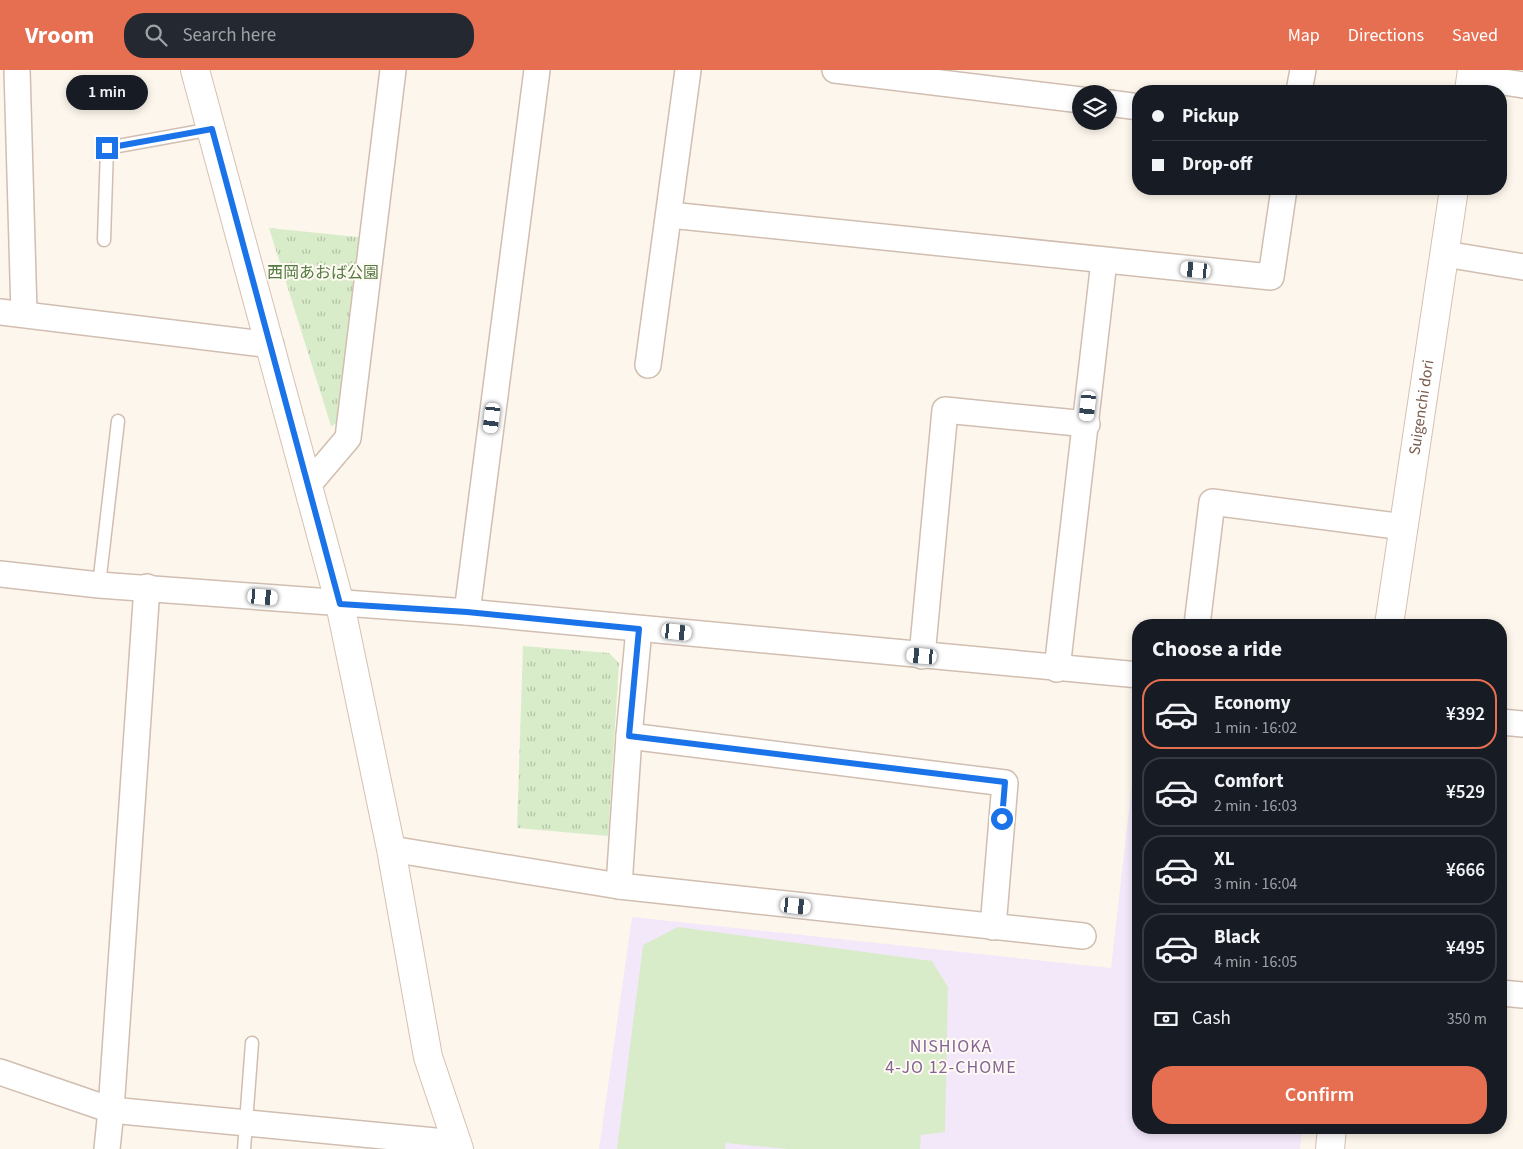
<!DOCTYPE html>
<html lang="en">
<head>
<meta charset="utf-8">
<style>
	body { margin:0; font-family:"Source Sans 3","Noto Sans JP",sans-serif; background:#242831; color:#f1f3f6; height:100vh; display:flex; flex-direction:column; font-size:19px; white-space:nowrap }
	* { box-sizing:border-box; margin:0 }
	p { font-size:16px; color:#9ea1a6 }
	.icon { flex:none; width:28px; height:28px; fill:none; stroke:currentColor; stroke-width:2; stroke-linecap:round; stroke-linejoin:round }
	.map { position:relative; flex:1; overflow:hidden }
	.details { position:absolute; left:1132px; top:549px; width:375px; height:515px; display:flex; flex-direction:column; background:#171b24; border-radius:20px; box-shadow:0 2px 8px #0003 }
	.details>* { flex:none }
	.hud { position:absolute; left:1132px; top:15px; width:375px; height:110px; border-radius:20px; box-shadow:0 2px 8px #0003; display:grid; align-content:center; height:110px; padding:0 20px; background:#171b24 }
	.controls { position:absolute; left:1072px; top:15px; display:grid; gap:10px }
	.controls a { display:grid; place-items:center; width:45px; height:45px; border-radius:50%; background:#171b24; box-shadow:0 2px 8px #0003; font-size:25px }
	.end { position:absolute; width:22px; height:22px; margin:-11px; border:6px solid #1a73e8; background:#fff; box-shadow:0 0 0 2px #fff }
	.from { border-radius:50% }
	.bubble { position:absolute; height:35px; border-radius:18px; background:#171b24; box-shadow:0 2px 8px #0003; font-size:16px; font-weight:600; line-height:35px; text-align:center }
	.car { position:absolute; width:15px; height:30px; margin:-15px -8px; border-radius:6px; box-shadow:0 0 4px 1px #0007; background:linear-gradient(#fff 24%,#345 0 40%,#fff 0 76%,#345 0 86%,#fff 0) }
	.hud b { display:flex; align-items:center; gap:18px; height:48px; font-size:19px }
	.hud b+b { border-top:1px solid #363941 }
	.hud i { width:12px; height:12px; background:#f1f3f6 }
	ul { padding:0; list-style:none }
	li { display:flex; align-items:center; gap:15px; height:70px; margin:0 10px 8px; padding:0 10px; border:2px solid #363941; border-radius:20px }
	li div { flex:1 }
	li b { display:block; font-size:19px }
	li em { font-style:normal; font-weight:600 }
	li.current { border-color:#e76f51 }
	li>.icon { width:45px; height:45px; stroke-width:1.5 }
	h2 { padding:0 20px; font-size:22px; line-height:60px }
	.pay { display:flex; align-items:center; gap:12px; height:55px; padding:0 20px; font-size:19px }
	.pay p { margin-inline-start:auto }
	.action { display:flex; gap:10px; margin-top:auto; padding:10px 20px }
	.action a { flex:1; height:58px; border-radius:20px; background:#e76f51; color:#fff; font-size:20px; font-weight:600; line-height:58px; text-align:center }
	header { display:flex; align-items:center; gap:30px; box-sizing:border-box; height:70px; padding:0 25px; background:#e76f51; color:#fff }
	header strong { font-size:24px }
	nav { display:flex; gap:28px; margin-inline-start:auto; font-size:18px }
	.search { width:350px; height:45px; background:#242831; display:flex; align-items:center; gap:12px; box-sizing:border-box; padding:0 18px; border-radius:20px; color:#9ea1a6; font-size:19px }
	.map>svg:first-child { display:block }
	.education { fill:#f3e8fa }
	.park { fill:url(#park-tufts) }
	.pitch { fill:#d8ecc9 }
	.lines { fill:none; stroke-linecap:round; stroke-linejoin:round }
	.lane-casing { stroke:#d1beb0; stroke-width:15 }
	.street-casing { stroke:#d1beb0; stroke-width:28 }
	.secondary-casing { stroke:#d6c0b0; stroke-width:30 }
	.lane { stroke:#fff; stroke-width:12 }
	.street { stroke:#fff; stroke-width:25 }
	.secondary { stroke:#fff; stroke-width:28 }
	.route { stroke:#1a73e8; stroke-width:6 }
	.labels { text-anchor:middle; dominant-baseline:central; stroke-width:4; stroke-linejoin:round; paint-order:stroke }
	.park-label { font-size:16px; fill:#537a41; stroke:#fffaf3 }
	.street-label { font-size:16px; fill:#7a5c4d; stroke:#fffaf3 }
	.neighbourhood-label { font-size:18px; letter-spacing:1px; fill:#846695; stroke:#fffaf3 }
</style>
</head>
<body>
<header>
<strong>Vroom</strong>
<div class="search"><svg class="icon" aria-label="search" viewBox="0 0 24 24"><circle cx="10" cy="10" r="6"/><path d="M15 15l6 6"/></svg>Search here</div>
<nav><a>Map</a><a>Directions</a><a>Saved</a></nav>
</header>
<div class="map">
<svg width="1523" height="1079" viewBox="0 0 1523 1079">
	<defs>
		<pattern id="park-tufts" width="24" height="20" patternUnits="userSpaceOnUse" patternTransform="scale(1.25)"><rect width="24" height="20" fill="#d8ecc9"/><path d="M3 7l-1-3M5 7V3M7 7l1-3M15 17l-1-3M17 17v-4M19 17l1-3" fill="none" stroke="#b4c2a5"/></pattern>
	</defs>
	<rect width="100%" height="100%" fill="#fdf6ec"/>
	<path class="education" d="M1137,669H1139V1058H1302L1300,1079H599L632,847L1111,898Z"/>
	<g class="park">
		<path d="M269,158L367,168L345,349L331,356Z"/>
		<path d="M523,576L609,583L619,593L608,766L517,758Z"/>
	</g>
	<path class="pitch" d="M678,857L932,891L948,917L945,1062L921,1065L920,1079H788L726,1073L725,1079H617L643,875Z"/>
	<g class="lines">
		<defs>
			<g id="lane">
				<path d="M104,170L107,78L212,59"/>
				<path d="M99,515L118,351"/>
				<path d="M244,1079L252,973"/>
			</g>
			<g id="street">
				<path d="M17,0L24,243"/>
				<path d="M835,0L1081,30"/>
				<path d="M1471,7L1523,15"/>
				<path d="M1299,21L1303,0"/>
				<path d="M1109,33L1139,37"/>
				<path d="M670,145L1271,207L1284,119"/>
				<path d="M1445,184L1523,197"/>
				<path d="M0,242L271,275"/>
				<path d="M648,295L688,0"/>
				<path d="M309,414L348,368L393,0"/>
				<path d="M0,504L99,515L467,542L1139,605"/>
				<path d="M147,517L111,1040L456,1073"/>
				<path d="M467,542L537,0"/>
				<path d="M1197,555L1212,432L1404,457"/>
				<path d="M639,559L629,666L1005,713L993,857"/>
				<path d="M922,586L945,340L1087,354"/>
				<path d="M1057,599L1104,191"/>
				<path d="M1501,652L1523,654"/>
				<path d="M391,779L619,816L1083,866"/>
				<path d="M619,816L629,666"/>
				<path d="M1501,923L1523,925"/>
				<path d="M0,1002L111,1040L107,1079"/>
			</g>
			<g id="secondary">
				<path d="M195,0L340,534L391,779L428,987L459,1079"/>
				<path d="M1469,21L1472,0"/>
				<path id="s1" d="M1389,555L1454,119"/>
				<path d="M1330,1079L1332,1058"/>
			</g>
		</defs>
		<use href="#lane" class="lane-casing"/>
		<use href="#street" class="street-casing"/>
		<use href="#secondary" class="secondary-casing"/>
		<use href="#lane" class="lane"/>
		<use href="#street" class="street"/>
		<use href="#secondary" class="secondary"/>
	</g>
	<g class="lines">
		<path class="route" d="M107,78L212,59L340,534L467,542L639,559L629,666L1005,712L1002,749"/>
	</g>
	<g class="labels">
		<g class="park-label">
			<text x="323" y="203">西岡あおば公園</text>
		</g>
		<g class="street-label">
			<text stroke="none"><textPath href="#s1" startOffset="220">Suigenchi dori</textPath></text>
		</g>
		<g class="neighbourhood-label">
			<text x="951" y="976">NISHIOKA<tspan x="951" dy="21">4-JO 12-CHOME</tspan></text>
		</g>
	</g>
</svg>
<div class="controls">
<a><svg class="icon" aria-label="layers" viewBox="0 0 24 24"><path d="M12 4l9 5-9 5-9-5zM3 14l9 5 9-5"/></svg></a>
</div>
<i class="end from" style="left:1002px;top:749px"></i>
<i class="end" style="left:107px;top:78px"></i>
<div class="bubble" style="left:66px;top:5px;width:82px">1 min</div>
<i class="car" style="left:1196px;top:200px;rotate:276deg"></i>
<i class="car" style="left:1088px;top:336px;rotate:186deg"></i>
<i class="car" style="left:492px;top:348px;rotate:187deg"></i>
<i class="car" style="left:263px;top:527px;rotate:95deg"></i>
<i class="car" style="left:677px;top:562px;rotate:96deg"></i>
<i class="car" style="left:922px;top:586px;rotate:275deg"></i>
<i class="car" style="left:796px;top:836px;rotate:96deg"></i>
<div class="hud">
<b><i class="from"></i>Pickup</b>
<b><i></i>Drop-off</b>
</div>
<section class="details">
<h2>Choose a ride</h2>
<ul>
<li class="current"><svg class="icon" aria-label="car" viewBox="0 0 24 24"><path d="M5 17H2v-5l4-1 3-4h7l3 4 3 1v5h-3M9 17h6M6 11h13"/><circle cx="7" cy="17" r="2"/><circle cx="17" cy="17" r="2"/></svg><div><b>Economy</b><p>1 min · 16:02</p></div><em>¥392</em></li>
<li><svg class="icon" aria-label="car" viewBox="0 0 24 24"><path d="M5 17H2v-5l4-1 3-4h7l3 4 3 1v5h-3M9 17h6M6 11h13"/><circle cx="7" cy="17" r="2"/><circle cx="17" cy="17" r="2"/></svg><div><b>Comfort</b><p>2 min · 16:03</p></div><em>¥529</em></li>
<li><svg class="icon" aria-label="car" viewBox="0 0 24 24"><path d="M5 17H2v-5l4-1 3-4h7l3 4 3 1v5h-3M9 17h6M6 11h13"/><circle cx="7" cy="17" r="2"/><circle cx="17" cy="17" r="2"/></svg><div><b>XL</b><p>3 min · 16:04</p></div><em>¥666</em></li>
<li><svg class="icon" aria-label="car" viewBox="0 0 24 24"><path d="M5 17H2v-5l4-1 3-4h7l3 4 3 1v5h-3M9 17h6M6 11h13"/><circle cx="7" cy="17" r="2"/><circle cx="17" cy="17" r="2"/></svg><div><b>Black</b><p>4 min · 16:05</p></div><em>¥495</em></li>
</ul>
<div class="pay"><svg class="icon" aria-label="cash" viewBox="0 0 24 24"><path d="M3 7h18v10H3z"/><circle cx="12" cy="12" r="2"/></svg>Cash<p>350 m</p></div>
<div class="action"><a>Confirm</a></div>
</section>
</div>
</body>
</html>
